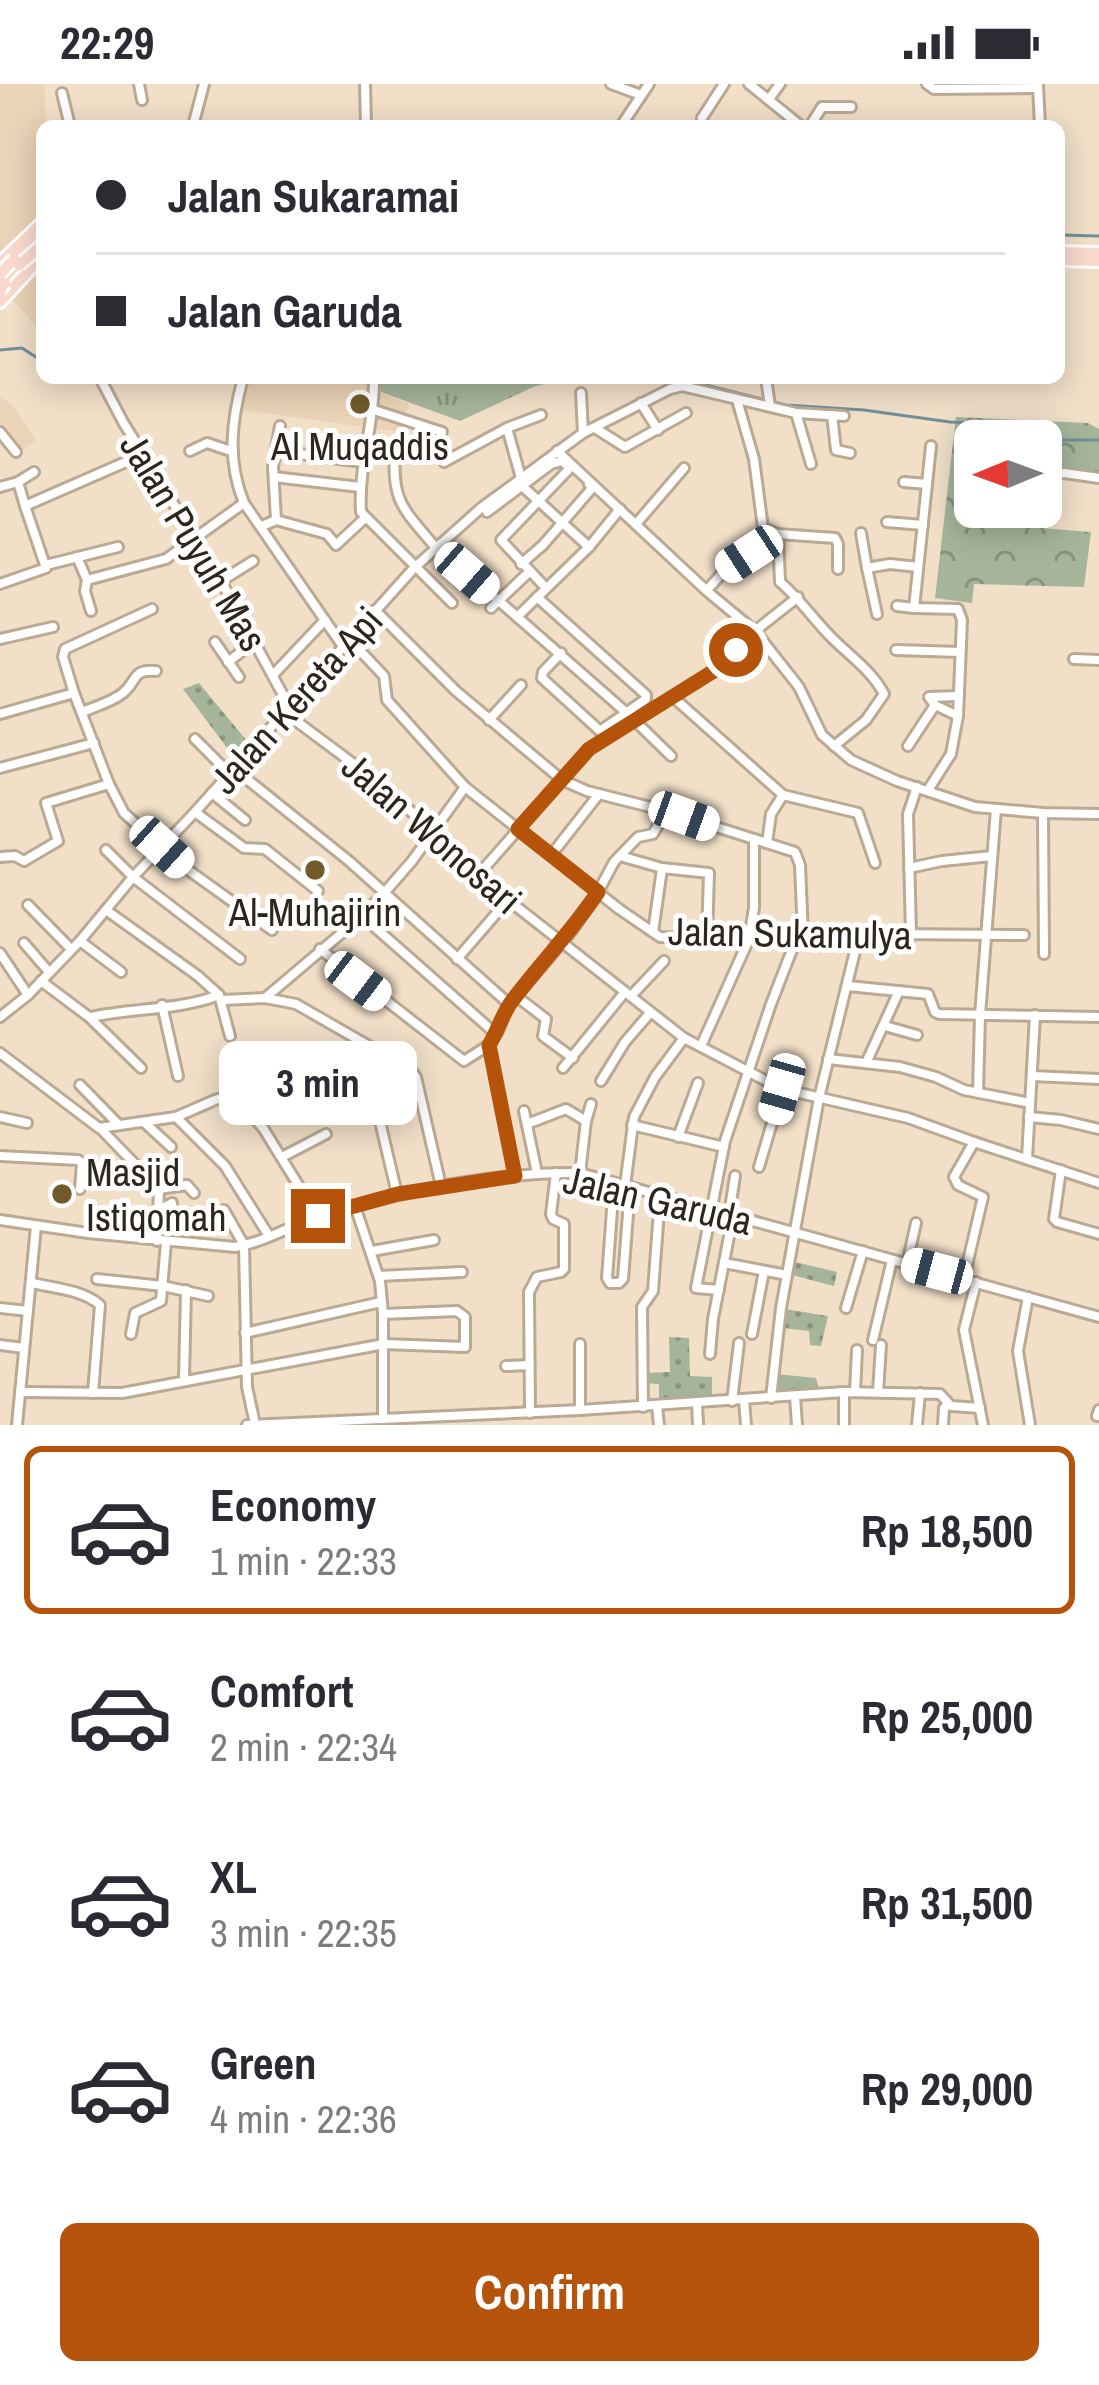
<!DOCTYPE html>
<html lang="en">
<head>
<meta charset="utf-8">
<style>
	body { margin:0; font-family:"Archivo Narrow",sans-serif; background:#f7f7f7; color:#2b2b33; height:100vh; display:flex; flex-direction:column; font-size:45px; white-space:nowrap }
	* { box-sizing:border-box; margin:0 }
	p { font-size:39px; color:#7c7c81 }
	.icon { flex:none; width:66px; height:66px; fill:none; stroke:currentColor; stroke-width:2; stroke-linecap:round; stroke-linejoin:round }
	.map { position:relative; height:1341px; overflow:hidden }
	.sheet { display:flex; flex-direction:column; background:#fff; flex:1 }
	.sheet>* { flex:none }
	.top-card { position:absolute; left:36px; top:36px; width:1029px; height:264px; border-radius:18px; box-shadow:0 6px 30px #0003; display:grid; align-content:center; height:264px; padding:0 60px; background:#fff }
	.needle { width:78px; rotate:269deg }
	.tools { position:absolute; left:954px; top:336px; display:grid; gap:24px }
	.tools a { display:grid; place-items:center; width:108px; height:108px; border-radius:18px; background:#fff; box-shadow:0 6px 30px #0003; font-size:60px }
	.end { position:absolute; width:54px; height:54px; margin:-27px; border:15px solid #b45309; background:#fff; box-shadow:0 0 0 6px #fff }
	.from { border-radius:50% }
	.bubble { position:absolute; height:84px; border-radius:18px; background:#fff; box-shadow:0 6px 30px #0003; font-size:39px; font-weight:700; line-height:84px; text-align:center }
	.car { position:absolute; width:36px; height:72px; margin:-36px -18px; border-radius:15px; box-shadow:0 0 9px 3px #0007; background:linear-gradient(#fff 24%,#345 0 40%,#fff 0 76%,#345 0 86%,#fff 0) }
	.top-card b { display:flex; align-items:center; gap:42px; height:114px; font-size:45px }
	.top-card b+b { border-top:3px solid #e1e1e2 }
	.top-card i { width:30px; height:30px; background:#2b2b33 }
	ul { padding:21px 0 0; list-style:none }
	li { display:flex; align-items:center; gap:36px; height:168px; margin:0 24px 18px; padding:0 36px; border:6px solid transparent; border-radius:18px }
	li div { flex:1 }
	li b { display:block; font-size:45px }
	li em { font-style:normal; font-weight:700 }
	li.current { border-color:#b45309 }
	li>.icon { width:108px; height:108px; stroke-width:1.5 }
	.primary-button { display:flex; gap:24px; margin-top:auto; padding:24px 60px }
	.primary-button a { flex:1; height:138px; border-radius:18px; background:#b45309; color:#fff; font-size:48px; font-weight:700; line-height:138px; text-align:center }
	.status { display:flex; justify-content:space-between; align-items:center; height:84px; padding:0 60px; background:#fff; direction:ltr }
	.status svg { height:33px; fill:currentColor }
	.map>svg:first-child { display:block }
	.built { fill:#ead3b6 }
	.grass { fill:url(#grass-dots) }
	.forest { fill:url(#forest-crowns) }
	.park { fill:url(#park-tufts) }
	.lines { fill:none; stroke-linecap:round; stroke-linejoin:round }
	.stream { stroke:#72909a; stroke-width:3 }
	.minor-casing { stroke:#baa993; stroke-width:14 }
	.major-casing { stroke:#fff; stroke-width:16 }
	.minor { stroke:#fff; stroke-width:8 }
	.major { stroke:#fbdacd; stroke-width:10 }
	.major-bridge-casing { stroke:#fff; stroke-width:16; stroke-linecap:butt }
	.major-bridge { stroke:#fbdacd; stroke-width:10 }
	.route { stroke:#b45309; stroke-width:15 }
	.poi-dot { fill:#725b2b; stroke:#fff; stroke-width:4.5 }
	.labels { text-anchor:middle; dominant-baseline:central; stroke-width:10; stroke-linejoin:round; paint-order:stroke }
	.poi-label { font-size:39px; fill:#2c261d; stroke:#fff }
	.street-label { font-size:39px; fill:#2c261d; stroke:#fff }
</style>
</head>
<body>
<div class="status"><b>22:29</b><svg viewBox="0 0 49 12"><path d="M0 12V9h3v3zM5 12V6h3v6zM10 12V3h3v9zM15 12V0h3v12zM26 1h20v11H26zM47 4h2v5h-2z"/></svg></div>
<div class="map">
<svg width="1099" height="1341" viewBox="0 0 1099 1341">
	<defs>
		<pattern id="grass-dots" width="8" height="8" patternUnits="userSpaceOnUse" patternTransform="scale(3)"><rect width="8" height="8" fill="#a5b59a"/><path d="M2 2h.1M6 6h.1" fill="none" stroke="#87937d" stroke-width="1.8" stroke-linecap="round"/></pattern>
		<pattern id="forest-crowns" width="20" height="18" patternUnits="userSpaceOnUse" patternTransform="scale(3)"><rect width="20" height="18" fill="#a5b59a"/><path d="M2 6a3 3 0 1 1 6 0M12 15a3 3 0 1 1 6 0" fill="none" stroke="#87937d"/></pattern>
		<pattern id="park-tufts" width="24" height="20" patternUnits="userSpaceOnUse" patternTransform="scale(3)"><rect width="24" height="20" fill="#a5b59a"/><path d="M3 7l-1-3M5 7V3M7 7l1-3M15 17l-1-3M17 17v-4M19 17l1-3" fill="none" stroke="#87937d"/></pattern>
	</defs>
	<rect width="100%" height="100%" fill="#f1dfc8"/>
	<g class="built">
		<path d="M0,0H44L46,42H42V134L0,172Z"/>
		<path d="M42,178V249L9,211Z"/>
		<path d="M241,294H378L379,308L409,320L401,348L235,325Z"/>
		<path d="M0,312L13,322L36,356L14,371L0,353Z"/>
	</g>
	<g class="grass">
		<path d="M199,599L247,657L233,672L183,605Z"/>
		<path d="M795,1178L837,1188L834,1202L792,1191Z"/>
		<path d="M785,1225L828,1232L821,1262L810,1261L809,1247L782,1244Z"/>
		<path d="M669,1253L689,1254L690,1292L712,1293V1316L659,1318V1300L646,1299V1289L670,1288Z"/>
	</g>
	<g class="forest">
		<path d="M956,333L1088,339L1099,345V392L1041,388V357H975V423H1032L1042,444L1091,448L1084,503L974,500L972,519L935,514Z"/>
		<path d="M776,1290L816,1294L820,1308L778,1312L774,1308Z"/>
	</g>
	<path class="park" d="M379,294H560L559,296L533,303L460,337L381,308Z"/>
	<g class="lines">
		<g class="stream">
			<path d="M1059,151L1099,152"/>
			<path d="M0,266L22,264L42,277"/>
			<path d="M678,294L786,321L864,326L950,338L1020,341L1033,346L1048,356H1099"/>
		</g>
		<defs>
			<g id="minor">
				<path d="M139,0L142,16"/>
				<path d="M365,0L366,42"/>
				<path d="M611,0L641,11"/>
				<path d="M749,0L801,42"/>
				<path d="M927,0L934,5L1038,4"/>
				<path d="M1038,2L1040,42"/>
				<path d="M62,9L70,42"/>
				<path d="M769,15L780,0"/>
				<path d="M702,34L724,0"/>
				<path d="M193,42L204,0"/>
				<path d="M621,42L649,0"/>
				<path d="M810,42L822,23H851"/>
				<path d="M100,294L123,338L221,497L289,622"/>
				<path d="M243,294C231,338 227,377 244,419L342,561"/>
				<path d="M374,294C375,339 358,382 361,428L452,519"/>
				<path d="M766,294L770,322"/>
				<path d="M581,309L583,349"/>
				<path d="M737,316L754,375L763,444L778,450L835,454L838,460V485"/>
				<path d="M641,319L658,346"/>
				<path d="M374,326L442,348"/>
				<path d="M797,329L844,332"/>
				<path d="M832,331L836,366L850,369"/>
				<path d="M595,344L625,363L686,329"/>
				<path d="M0,348L16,368"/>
				<path d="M395,358C392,418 399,420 436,464"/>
				<path d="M190,367L207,359L231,367"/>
				<path d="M276,367L363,378"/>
				<path d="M557,367L708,508L755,547L799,603L822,651L851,676L897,697L975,723L1043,729L1099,730"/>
				<path d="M444,378L507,344"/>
				<path d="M1041,391L1064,389L1099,394"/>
				<path d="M274,393L360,403"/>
				<path d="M521,394L507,344L541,331"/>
				<path d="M904,398L927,400"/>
				<path d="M521,401L589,463"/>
				<path d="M0,403L18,398"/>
				<path d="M25,422L18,398L34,388"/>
				<path d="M487,428L551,380L562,377L569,383"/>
				<path d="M276,436L273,383L280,342"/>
				<path d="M887,438L923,441"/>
				<path d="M636,440L684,384"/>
				<path d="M262,442L276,436L327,450L336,461L365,434"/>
				<path d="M861,449L867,484L890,480L918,483"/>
				<path d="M778,450L780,498C800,515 814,536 832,554C850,572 872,587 884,610L866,636L834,662"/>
				<path d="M440,460L467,489L628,630"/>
				<path d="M77,473L87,496"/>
				<path d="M521,480L543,461L593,403L589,400"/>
				<path d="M46,481L118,463"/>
				<path d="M867,484L877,530"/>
				<path d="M221,497L253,477"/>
				<path d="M0,500L46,484L25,422L144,370"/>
				<path d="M546,504L501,456L570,384"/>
				<path d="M707,506L726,485L749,470"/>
				<path d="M537,513L646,611V615L600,647L542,594L543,588L561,569"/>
				<path d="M897,522L914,524"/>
				<path d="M491,524L529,488"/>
				<path d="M152,525L65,565L63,573L74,609L109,700L124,729L184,783L272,846"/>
				<path d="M375,526L456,607L562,696L587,707L666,727L795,768L800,781L803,852"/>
				<path d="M91,527L85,507L87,496L166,475L244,419"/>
				<path d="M517,533L589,463L620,425"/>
				<path d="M0,555L53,543"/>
				<path d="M349,555L384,592L387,616L465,703L619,825L660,853L749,855L882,850L1024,851"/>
				<path d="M215,558L239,593"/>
				<path d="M896,566L960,568"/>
				<path d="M1074,575L1099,576"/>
				<path d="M228,578L254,558"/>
				<path d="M273,591L325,536"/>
				<path d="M673,613L783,711L858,729L875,779"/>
				<path d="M82,628C94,623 112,618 123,609C138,597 131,585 156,587"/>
				<path d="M284,628L382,701L508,816L684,954L782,1005L908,1034L974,1058L1099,1099"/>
				<path d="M0,630L74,609"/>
				<path d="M958,632L935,621L929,613L959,612"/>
				<path d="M489,636L521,601"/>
				<path d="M634,636L671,672"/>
				<path d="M195,655L229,689"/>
				<path d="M908,662L935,621"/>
				<path d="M0,684L94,659"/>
				<path d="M233,684L349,777L509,920"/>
				<path d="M928,706L951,670L958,632L962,536L958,525L914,524L931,362"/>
				<path d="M212,709L245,736"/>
				<path d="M195,728L244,764L265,765L318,807"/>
				<path d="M1043,729L1044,870"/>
				<path d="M767,759L771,730L783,711"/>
				<path d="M106,766L133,793L240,875"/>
				<path d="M552,770L599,710"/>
				<path d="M620,772L662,784L709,789L707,854"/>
				<path d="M0,773L15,772L24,777L58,757L46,719L109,700"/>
				<path d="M909,784L942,777L992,772"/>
				<path d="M479,790L589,665L717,585L755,547L798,513"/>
				<path d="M28,821L71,865"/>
				<path d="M106,826L198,892L219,911L230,952"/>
				<path d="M362,832L496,950"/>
				<path d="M653,848L662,785"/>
				<path d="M911,850L908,730L917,703"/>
				<path d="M80,857L121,888"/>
				<path d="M24,859L49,888"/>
				<path d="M320,865L464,977L489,961L498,947L509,920L570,849L598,808L614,778L638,753L653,750L666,727"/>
				<path d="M0,869L28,911"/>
				<path d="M457,875L508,816"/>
				<path d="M41,897L89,933L141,984"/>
				<path d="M848,902L928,910L935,928L939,930L1099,933"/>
				<path d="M516,912L546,935L543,952L573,974"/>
				<path d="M631,912L664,877"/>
				<path d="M265,914L362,832L385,808L412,777L465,703"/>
				<path d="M222,916L265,914L296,920L411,986L416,993L441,1102"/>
				<path d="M162,921L178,992"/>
				<path d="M0,933L28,911L80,857L133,793L195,728L414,484L481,424L583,349L670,305L682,302L796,329L811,380"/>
				<path d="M91,933C132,924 181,926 219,911"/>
				<path d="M885,942L917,951"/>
				<path d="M489,961L515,1092"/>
				<path d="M701,962L749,855L754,824V755"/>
				<path d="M0,969L99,1044L176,1033L215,1016L285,993L315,1024"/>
				<path d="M828,975L900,983L936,993L964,1006L1030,1019"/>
				<path d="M866,979L899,907"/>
				<path d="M563,984L624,909"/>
				<path d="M1032,992L1099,995"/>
				<path d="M601,997L625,958L650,929"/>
				<path d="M80,1001L119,1041"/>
				<path d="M978,1009L980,931L996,725"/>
				<path d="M233,1010L263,1044L318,1133"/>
				<path d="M524,1027L537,1089"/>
				<path d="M378,1029L397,1110"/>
				<path d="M0,1033L27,1039"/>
				<path d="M176,1033L225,1082L269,1152"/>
				<path d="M1029,1033L1061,1036L1099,1045"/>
				<path d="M145,1039L171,1063"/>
				<path d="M527,1040L566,1025L586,1037"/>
				<path d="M632,1041L724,1063"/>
				<path d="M100,1044L159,1105L157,1157"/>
				<path d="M678,1053L698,999"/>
				<path d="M0,1072L78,1076L82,1079L80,1105"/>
				<path d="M282,1073L326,1050"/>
				<path d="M1027,1075L1035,931"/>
				<path d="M759,1083L782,1005"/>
				<path d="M1061,1086L1054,1135L1057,1138L1099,1150"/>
				<path d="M580,1089L586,1037L591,1020"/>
				<path d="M614,1099L607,1194L610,1199H619L623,1195L630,1104"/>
				<path d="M625,1102L634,1033L655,993L684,954"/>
				<path d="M159,1105L187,1101L194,1109"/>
				<path d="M355,1122L380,1197L383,1230V1335"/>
				<path d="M160,1125L172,1119"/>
				<path d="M224,1126L244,1161L247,1303L255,1340"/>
				<path d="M729,1131L735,1092"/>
				<path d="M0,1136L88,1149L235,1163C266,1158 293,1140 323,1131C406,1106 493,1088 580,1089L1099,1233"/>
				<path d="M372,1167L434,1156"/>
				<path d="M724,1179L787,1191"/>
				<path d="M907,1180L916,1139"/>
				<path d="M379,1192L462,1188"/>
				<path d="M964,1194L983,1113L958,1101L954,1093L974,1058"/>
				<path d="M97,1195L163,1202L208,1212"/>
				<path d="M976,1198L964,1246L983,1341"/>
				<path d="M32,1199C54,1204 83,1206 100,1221L93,1309"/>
				<path d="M719,1206L696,1204L725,1057L771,920L797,853"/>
				<path d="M1028,1213L1018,1267L1030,1341"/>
				<path d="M0,1224L28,1227"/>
				<path d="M846,1224L863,1167"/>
				<path d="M245,1249L381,1218"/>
				<path d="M131,1250L135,1229L161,1217L166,1158"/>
				<path d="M752,1250L764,1187"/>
				<path d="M873,1256L892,1176"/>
				<path d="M580,1260V1326"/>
				<path d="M0,1261L24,1264"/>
				<path d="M710,1270L713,1235L733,1132"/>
				<path d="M506,1282L529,1281"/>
				<path d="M184,1296L186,1206"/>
				<path d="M20,1308L122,1309L384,1260L465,1263V1233L457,1227L383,1230"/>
				<path d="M844,1308V1341"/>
				<path d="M855,1308L857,1266"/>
				<path d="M878,1308L881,1261"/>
				<path d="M795,1312L797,1341"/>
				<path d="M771,1314L781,1224L819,1014L859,851"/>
				<path d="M744,1316L746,1341"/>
				<path d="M732,1317L739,1259"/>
				<path d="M697,1319L698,1341"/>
				<path d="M657,1322L659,1341"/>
				<path d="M643,1323L642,1223L653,1207L660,1113"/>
				<path d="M530,1329L529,1208L537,1193L561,1188L564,1185V1140L553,1135L551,1130L556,1089"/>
				<path d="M1097,1332L1099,1326"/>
				<path d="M17,1341L36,1142"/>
				<path d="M247,1341L580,1326L844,1308L940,1310L951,1322L980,1324"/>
				<path d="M917,1341L920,1309"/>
				<path d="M943,1341L944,1324L948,1320"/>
			</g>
			<g id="major">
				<path d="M1059,168L1099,169"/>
				<path d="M14,175L42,149"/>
				<path d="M1059,176L1099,177"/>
				<path d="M0,179L42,139"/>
				<path d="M0,218L42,172"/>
			</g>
		</defs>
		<use href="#minor" class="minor-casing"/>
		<use href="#major" class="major-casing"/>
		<use href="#minor" class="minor"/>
		<use href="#major" class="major"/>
		<defs>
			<g id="major-bridge">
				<path d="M19,181L42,161"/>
				<path d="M0,190L14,175"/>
				<path d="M0,206L5,199"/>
			</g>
		</defs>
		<use href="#major-bridge" class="major-bridge-casing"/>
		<use href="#major-bridge" class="major-bridge"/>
	</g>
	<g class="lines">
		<path class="route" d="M318,1132L398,1110L515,1092L489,961C498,947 502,930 512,917C540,880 572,847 598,808L518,745L589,665L717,585L736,566"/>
	</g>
	<g class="poi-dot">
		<circle cx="360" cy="320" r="12"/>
		<circle cx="315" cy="786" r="12"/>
		<circle cx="62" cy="1110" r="12"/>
	</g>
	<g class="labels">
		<g class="poi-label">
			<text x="360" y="362">Al Muqaddis</text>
			<text x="315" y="828">Al-Muhajirin</text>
			<text x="86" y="1088" text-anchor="start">Masjid<tspan x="86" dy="45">Istiqomah</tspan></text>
		</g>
		<g class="street-label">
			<text transform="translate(194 458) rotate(59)">Jalan Puyuh Mas</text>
			<text transform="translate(296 616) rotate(-48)">Jalan Kereta Api</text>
			<text transform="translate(432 749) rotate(41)">Jalan Wonosari</text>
			<text transform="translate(790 849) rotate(1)">Jalan Sukamulya</text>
			<text transform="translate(658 1116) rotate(13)">Jalan Garuda</text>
		</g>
	</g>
</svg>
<div class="tools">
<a><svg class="needle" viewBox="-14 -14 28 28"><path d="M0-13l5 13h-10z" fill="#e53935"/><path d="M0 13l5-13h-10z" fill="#7c7c81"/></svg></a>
</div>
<i class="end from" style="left:736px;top:566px"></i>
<i class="end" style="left:318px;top:1132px"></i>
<div class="bubble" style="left:219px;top:957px;width:198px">3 min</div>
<i class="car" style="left:749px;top:470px;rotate:237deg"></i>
<i class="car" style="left:467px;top:489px;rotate:131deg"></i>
<i class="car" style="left:684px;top:732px;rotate:110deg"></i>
<i class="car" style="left:162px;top:763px;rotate:132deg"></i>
<i class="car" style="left:358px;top:897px;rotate:127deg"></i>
<i class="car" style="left:782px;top:1005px;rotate:196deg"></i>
<i class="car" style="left:937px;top:1187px;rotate:285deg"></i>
<div class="top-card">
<b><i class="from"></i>Jalan Sukaramai</b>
<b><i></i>Jalan Garuda</b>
</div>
</div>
<section class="sheet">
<ul>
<li class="current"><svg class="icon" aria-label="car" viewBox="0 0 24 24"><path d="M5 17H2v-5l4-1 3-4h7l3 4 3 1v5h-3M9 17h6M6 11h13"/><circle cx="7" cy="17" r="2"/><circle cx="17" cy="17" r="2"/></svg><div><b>Economy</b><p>1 min · 22:33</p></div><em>Rp 18,500</em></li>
<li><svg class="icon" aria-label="car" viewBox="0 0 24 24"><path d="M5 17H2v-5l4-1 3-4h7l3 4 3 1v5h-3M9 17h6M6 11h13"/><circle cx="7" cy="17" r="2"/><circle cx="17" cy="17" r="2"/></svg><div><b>Comfort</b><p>2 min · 22:34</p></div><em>Rp 25,000</em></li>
<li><svg class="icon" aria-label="car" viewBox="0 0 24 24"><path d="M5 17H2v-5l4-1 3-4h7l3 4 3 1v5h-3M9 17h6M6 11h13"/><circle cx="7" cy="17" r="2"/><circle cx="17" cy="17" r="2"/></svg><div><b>XL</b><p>3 min · 22:35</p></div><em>Rp 31,500</em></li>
<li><svg class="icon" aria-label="car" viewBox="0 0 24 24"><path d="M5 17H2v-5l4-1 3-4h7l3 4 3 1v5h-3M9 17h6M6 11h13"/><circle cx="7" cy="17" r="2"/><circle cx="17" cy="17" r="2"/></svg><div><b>Green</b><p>4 min · 22:36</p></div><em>Rp 29,000</em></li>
</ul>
<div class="primary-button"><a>Confirm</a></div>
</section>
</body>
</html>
